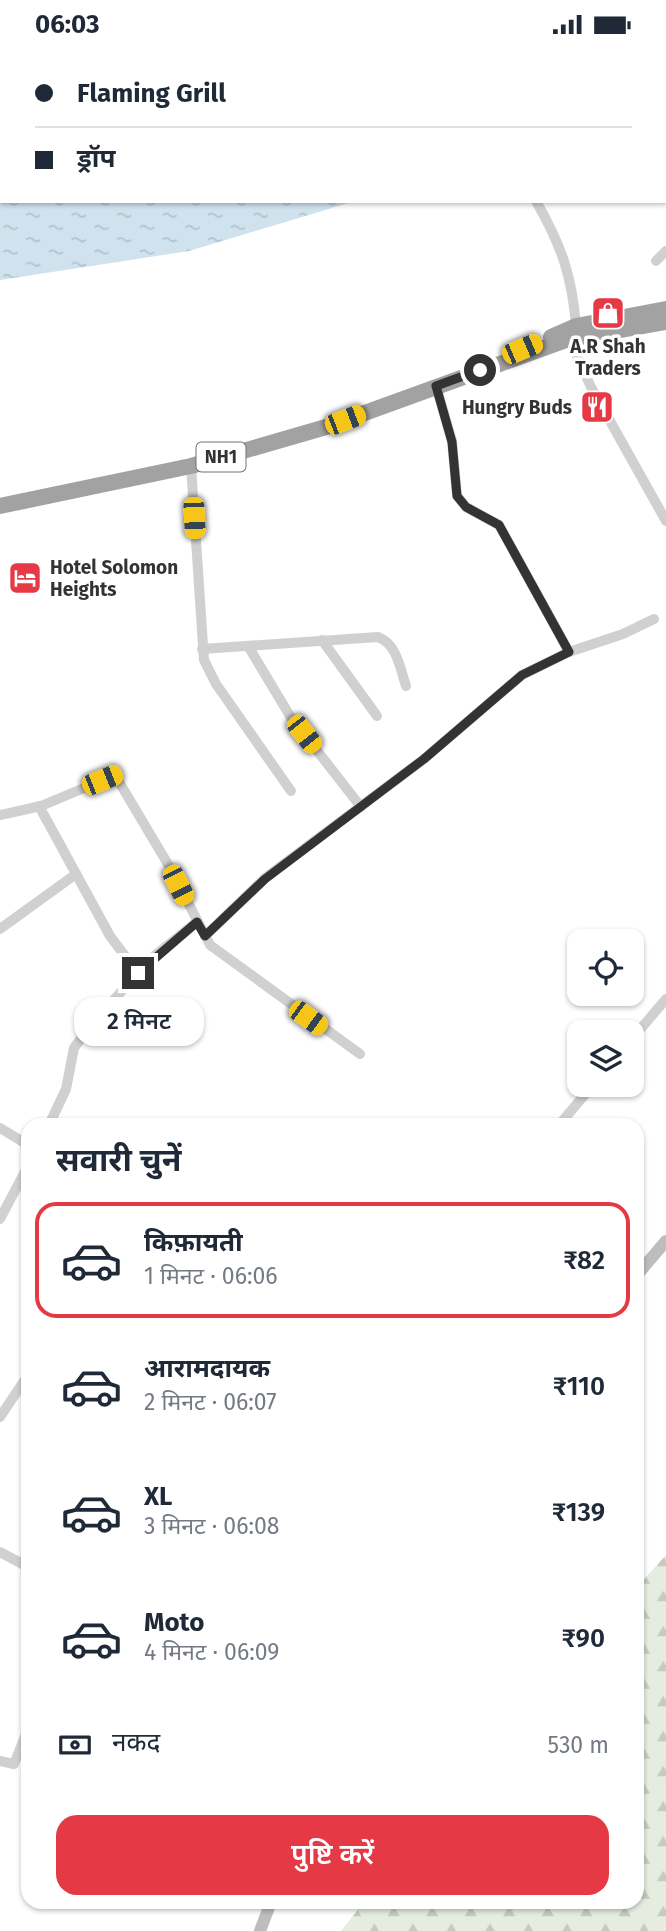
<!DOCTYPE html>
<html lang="hi">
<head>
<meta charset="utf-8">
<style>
	body { margin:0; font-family:"Fira Sans","Noto Sans Devanagari",sans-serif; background:#f2f2f3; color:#1f2937; height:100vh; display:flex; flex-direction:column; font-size:26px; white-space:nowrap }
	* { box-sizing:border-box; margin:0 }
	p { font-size:23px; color:#747a83 }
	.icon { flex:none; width:38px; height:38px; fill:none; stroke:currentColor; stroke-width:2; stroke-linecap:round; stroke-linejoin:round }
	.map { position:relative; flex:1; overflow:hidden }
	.sheet { position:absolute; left:21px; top:1069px; width:623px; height:791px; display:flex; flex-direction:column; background:#fff; border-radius:21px; box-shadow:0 2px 5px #0004 }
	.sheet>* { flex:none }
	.top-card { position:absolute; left:0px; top:0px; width:667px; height:154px; box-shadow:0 2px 5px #0004; display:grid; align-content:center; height:154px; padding:0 35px; background:#fff }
	.controls { position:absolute; left:567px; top:880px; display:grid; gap:14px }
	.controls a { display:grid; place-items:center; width:77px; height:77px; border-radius:14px; background:#fff; box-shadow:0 2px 5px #0004; font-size:35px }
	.end { position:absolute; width:32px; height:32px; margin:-16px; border:9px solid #333; background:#fff; box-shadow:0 0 0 4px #fff }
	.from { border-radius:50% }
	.bubble { position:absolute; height:49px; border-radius:21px; background:#fff; box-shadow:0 2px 5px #0004; font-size:23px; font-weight:600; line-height:49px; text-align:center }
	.car { position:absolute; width:21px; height:42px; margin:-21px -10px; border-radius:9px; box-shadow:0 0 5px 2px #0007; background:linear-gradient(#f5c518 24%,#345 0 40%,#f5c518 0 76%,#345 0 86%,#f5c518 0) }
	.top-card b { display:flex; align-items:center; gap:24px; height:66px; font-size:26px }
	.top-card b+b { border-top:2px solid #e0e1e3 }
	.top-card i { width:18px; height:18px; background:#1f2937 }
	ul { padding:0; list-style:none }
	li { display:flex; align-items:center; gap:21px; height:116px; margin:0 14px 10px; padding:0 21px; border:4px solid transparent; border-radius:21px }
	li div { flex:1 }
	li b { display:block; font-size:26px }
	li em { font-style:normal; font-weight:600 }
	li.on { border-color:#e63946 }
	li>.icon { width:63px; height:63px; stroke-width:1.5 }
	h2 { padding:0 35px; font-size:32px; line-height:84px }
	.pay { display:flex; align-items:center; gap:18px; height:77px; padding:0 35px; font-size:26px }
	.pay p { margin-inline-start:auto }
	.button { display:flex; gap:14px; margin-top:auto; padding:14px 35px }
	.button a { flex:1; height:80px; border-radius:21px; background:#e63946; color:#fff; font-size:28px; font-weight:600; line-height:80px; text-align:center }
	.status { display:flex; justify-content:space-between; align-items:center; height:49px; padding:0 35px; background:#fff; direction:ltr }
	.status svg { height:19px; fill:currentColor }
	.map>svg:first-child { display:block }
	.forest { fill:url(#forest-firs) }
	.water { fill:url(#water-ripples) }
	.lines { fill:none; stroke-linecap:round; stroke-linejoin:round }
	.minor { stroke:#d0d0d0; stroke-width:10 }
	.secondary { stroke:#bdbdbd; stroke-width:12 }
	.trunk { stroke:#a2a2a2; stroke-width:16 }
	.route { stroke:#333; stroke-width:9 }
	.labels { text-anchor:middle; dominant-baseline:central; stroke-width:7; stroke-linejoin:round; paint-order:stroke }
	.shield { fill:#fff; stroke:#707070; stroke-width:2 }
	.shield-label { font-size:18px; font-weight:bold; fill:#333 }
	.poi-label { font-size:19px; font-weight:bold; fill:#333; stroke:#fff }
</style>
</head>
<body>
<div class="status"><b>06:03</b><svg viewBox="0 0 49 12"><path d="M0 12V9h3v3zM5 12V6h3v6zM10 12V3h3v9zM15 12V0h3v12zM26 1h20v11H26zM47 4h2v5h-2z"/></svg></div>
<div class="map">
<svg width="666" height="1882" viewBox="0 0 666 1882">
	<defs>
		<pattern id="forest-firs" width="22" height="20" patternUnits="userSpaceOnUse" patternTransform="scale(1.75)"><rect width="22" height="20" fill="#e6ecdf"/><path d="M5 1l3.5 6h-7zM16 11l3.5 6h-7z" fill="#c6cbc0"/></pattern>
		<pattern id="water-ripples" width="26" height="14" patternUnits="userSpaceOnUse" patternTransform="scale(1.75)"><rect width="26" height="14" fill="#cfe2ee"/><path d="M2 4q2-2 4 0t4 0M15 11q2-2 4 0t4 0" fill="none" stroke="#b2c2cd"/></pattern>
	</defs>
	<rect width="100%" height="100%" fill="#fff"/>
	<path class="forest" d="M666,1506V1882H341L364,1853H637V1538Z"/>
	<g class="water">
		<path d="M431,0H623L427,2Z"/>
		<path d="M0,114L2,152H355L189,202L0,231Z"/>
	</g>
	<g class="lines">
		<g class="minor">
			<path d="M313,2L317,0"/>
			<path d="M0,77H2"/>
			<path d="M536,152C561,196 572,226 576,277"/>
			<path d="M656,212L666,202"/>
			<path d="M569,290L591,338L666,472"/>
			<path d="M436,337L452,392L457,447L466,458L499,476L569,603"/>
			<path d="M191,417L204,611L216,635L291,742"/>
			<path d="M322,591L377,667"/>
			<path d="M248,597L290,667L361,758"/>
			<path d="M202,600L378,588C397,595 400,619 406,637"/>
			<path d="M39,757L110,887L138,924"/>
			<path d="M0,766L41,757L115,726L169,817L210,896L360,1005"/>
			<path d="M0,880L76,825"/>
			<path d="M205,887L265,829L424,710L522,626L569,603L623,585L654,570"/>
			<path d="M632,990L666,950"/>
			<path d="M49,1076L66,1040L74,999L84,985L148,912L197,873"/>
			<path d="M559,1076L593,1036"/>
			<path d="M0,1079L28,1096"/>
			<path d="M0,1170L28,1117"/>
			<path d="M0,1368L28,1326"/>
			<path d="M0,1503L28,1518"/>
			<path d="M0,1712L14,1715L26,1685"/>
		</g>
		<g class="secondary">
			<path d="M637,1226L666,1192"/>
			<path d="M260,1882L271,1853"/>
		</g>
		<g class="trunk">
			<path d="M551,288L576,277L666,260"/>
			<path d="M0,457L191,417L326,378L569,290L666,273"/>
		</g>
	</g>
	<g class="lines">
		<path class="route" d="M138,924L197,873L205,887L265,830L424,710L522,626L569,603L499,476L466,458L457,447L452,393L436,337L480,321"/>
	</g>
	<defs>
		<symbol id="shop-square" viewBox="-11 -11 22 22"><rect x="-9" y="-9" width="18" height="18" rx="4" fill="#e63946" stroke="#fff"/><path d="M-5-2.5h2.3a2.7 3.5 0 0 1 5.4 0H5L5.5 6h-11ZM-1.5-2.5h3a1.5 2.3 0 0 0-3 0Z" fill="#fff"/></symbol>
		<symbol id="restaurant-square" viewBox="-11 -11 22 22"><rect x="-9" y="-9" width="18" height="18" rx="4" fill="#e63946" stroke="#fff"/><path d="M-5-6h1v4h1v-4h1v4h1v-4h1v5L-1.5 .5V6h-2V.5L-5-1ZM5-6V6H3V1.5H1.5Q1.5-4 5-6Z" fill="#fff"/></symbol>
		<symbol id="hotel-square" viewBox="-11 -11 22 22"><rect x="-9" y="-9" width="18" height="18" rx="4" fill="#e63946" stroke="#fff"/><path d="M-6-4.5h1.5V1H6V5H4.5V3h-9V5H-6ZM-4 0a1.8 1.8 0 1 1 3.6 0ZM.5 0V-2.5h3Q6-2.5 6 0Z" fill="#fff"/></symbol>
	</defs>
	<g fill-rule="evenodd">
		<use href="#shop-square" x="589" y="245" width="38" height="38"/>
		<use href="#restaurant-square" x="578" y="339" width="38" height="38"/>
		<use href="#hotel-square" x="6" y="510" width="38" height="38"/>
	</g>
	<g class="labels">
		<rect class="shield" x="196.5" y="393.5" width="49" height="29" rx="5"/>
		<g class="shield-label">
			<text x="221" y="408">NH1</text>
		</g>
		<g class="poi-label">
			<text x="608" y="297">A.R Shah<tspan x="608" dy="22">Traders</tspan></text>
			<text x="572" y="358" text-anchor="end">Hungry Buds</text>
			<text x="50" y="518" text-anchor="start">Hotel Solomon<tspan x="50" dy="22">Heights</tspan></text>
		</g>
	</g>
</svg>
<div class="controls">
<a><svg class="icon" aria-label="locate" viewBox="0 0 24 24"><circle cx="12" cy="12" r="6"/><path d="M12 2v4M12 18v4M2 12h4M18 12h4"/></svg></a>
<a><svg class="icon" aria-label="layers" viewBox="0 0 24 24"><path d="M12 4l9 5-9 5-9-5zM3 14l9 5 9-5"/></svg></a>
</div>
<i class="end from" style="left:480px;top:321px"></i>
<i class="end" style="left:138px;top:924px"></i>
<div class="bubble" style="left:74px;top:948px;width:130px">2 मिनट</div>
<i class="car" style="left:522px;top:300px;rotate:67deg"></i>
<i class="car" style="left:345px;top:371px;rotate:69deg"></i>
<i class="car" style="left:194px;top:469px;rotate:177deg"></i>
<i class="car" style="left:304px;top:685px;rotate:142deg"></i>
<i class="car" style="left:102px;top:731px;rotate:68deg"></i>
<i class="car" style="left:178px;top:836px;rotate:153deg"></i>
<i class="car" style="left:308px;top:969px;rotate:126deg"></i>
<div class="top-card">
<b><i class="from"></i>Flaming Grill</b>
<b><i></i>ड्रॉप</b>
</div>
<section class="sheet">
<h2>सवारी चुनें</h2>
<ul>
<li class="on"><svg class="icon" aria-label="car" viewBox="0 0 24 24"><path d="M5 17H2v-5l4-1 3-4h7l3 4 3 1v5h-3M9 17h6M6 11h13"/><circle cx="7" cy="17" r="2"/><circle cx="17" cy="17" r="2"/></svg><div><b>किफ़ायती</b><p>1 मिनट · 06:06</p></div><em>₹82</em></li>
<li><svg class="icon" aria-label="car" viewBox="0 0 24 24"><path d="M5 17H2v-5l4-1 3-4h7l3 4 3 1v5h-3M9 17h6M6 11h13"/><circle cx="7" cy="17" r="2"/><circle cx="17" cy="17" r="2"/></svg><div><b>आरामदायक</b><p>2 मिनट · 06:07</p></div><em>₹110</em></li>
<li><svg class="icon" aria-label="car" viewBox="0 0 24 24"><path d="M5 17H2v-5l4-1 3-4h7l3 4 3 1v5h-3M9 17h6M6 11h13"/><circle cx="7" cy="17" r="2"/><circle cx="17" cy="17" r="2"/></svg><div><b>XL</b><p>3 मिनट · 06:08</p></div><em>₹139</em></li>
<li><svg class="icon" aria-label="car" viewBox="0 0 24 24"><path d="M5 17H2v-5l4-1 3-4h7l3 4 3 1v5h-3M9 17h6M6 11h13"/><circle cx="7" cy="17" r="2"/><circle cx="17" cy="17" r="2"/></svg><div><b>Moto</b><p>4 मिनट · 06:09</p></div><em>₹90</em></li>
</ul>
<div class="pay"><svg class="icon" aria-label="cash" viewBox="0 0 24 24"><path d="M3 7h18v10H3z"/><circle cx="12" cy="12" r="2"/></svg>नकद<p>530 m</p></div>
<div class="button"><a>पुष्टि करें</a></div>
</section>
</div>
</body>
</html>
